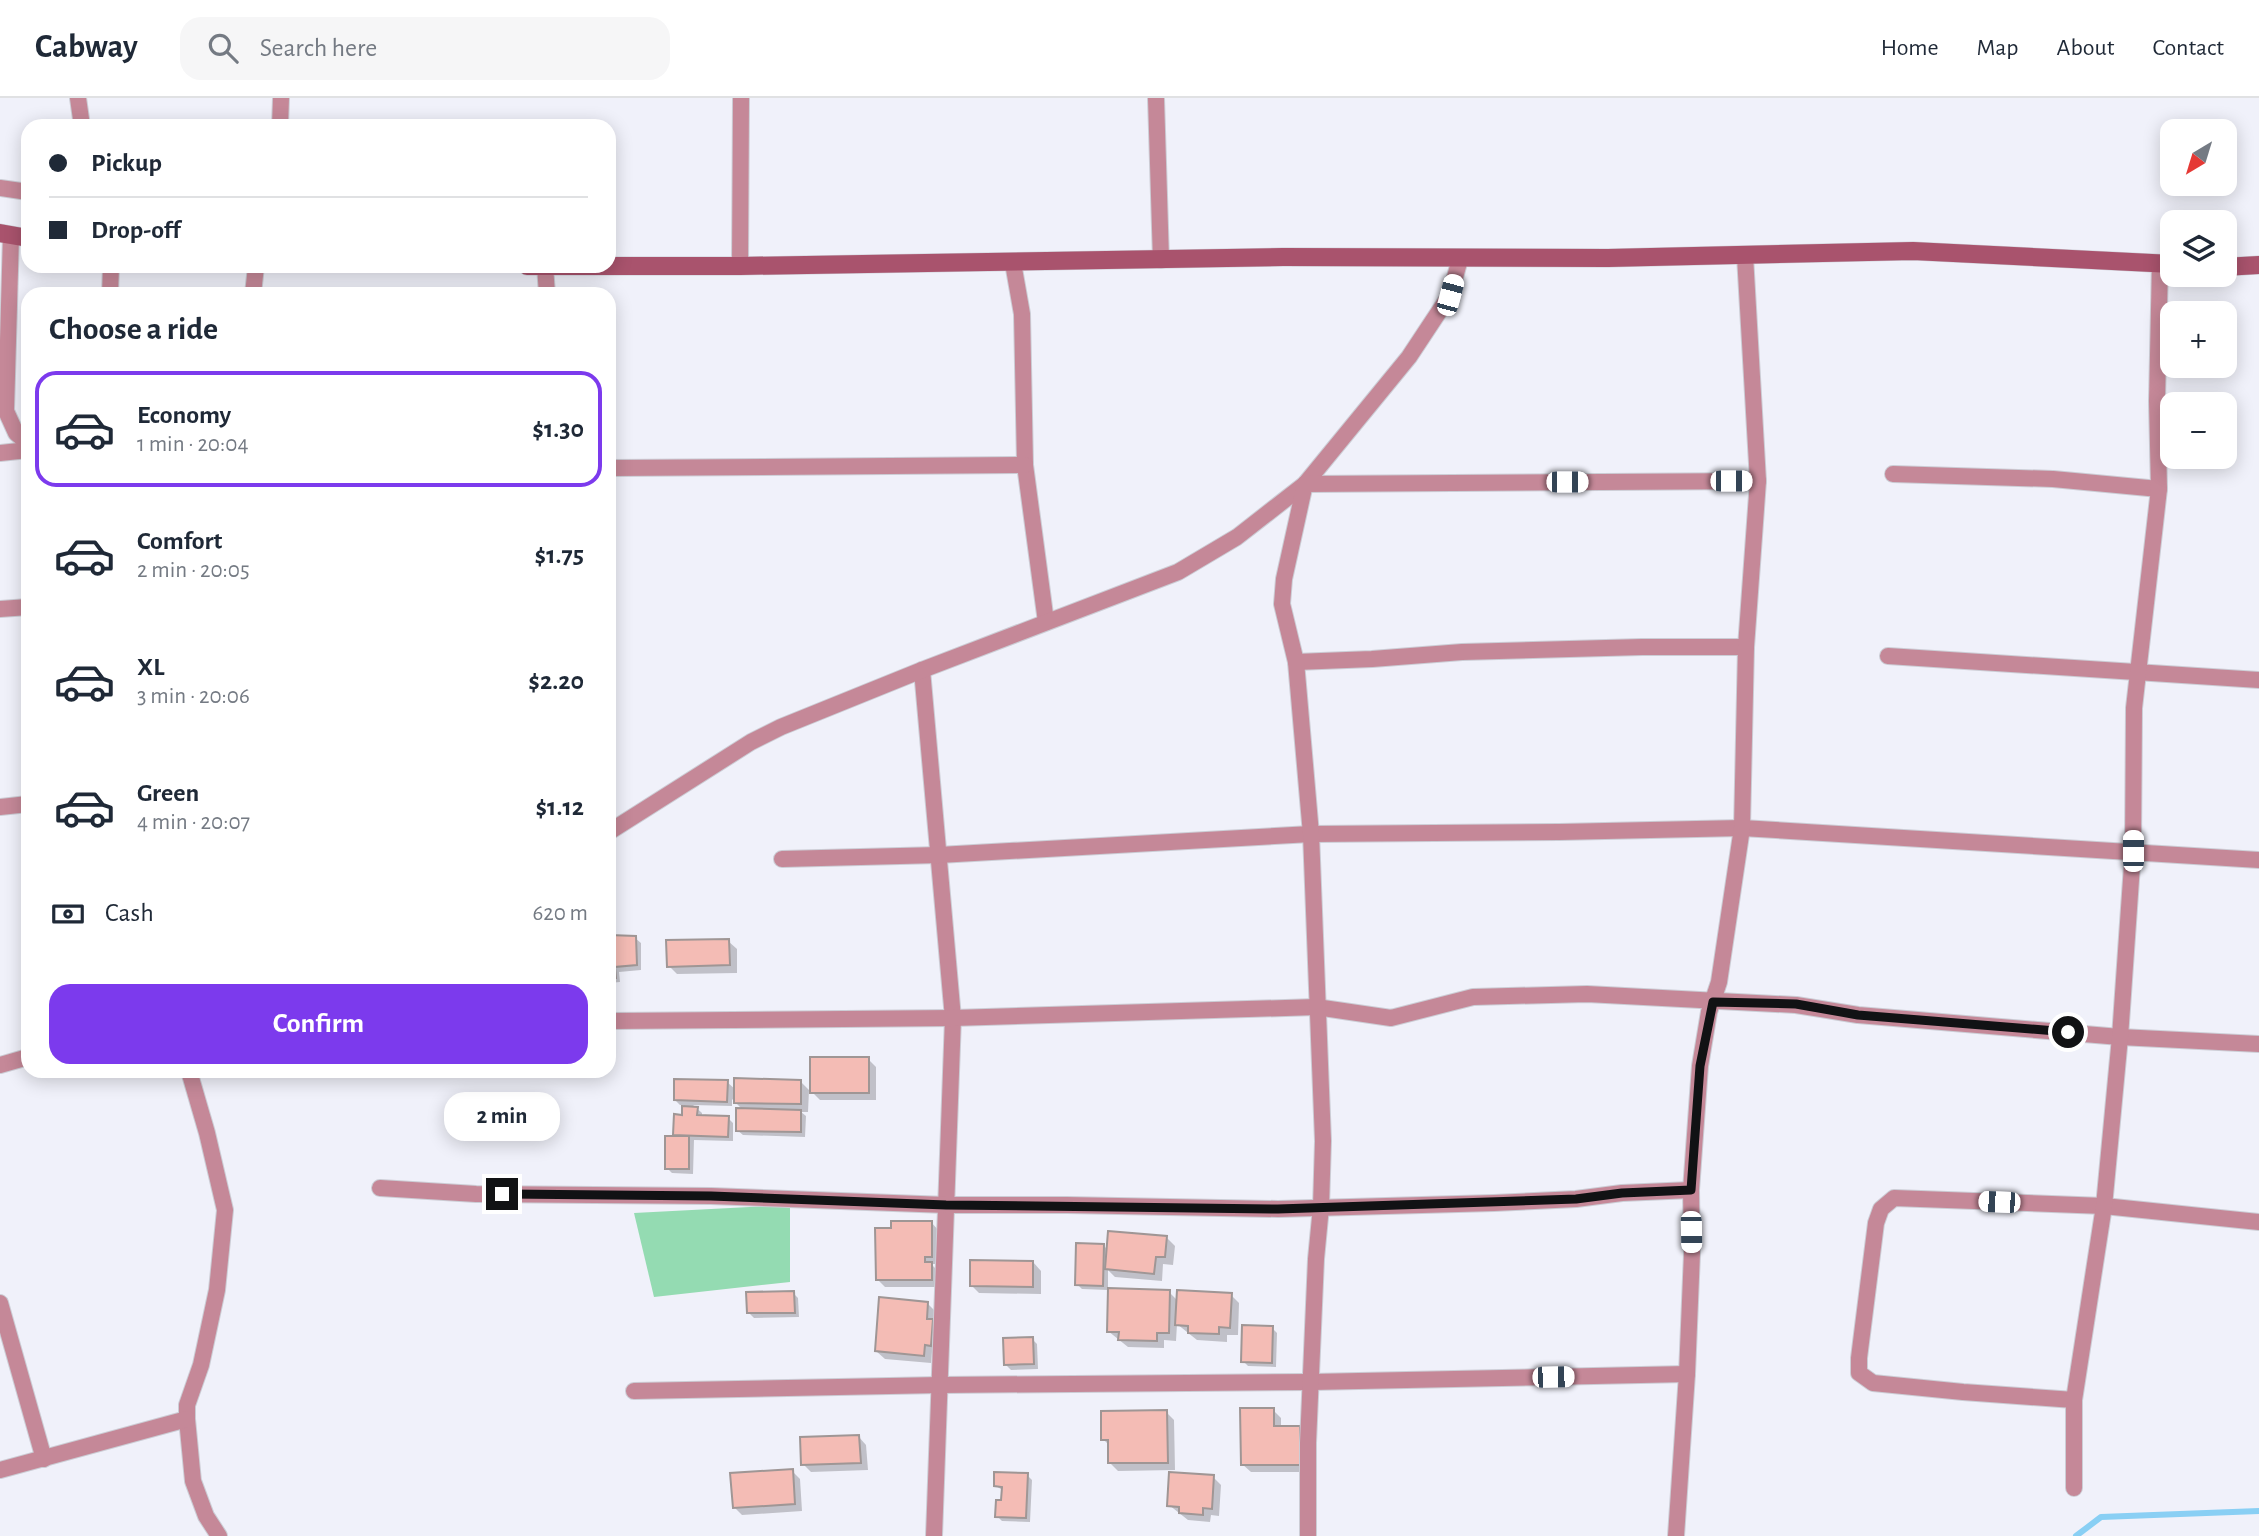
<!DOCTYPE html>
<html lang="en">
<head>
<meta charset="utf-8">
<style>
	body { margin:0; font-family:"Alegreya Sans",sans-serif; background:#f6f6f7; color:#1f2937; height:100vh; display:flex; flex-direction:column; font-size:26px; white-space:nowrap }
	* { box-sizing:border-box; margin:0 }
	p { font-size:23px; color:#747a83 }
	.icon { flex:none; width:38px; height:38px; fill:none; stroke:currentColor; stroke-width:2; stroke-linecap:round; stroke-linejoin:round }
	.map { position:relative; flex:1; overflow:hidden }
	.details { position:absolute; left:21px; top:189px; width:595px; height:791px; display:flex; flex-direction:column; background:#fff; border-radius:21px; box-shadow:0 4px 18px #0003 }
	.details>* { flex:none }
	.hud { position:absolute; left:21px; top:21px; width:595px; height:154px; border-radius:21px; box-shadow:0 4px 18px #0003; display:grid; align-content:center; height:154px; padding:0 28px; background:#fff }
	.needle { width:46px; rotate:218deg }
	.tools { position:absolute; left:2160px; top:21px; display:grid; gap:14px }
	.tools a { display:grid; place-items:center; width:77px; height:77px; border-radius:14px; background:#fff; box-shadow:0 4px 18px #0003; font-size:35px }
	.end { position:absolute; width:32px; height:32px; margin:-16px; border:9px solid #111214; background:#fff; box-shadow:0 0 0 4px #fff }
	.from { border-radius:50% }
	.bubble { position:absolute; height:49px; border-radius:21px; background:#fff; box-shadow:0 4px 18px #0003; font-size:23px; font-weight:600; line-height:49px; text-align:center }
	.car { position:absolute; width:21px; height:42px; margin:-21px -10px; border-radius:9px; box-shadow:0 0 5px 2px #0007; background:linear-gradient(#fff 24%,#345 0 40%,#fff 0 76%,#345 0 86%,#fff 0) }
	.hud b { display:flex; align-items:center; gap:24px; height:66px; font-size:26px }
	.hud b+b { border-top:2px solid #e0e1e3 }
	.hud i { width:18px; height:18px; background:#1f2937 }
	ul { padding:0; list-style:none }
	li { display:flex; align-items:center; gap:21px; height:116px; margin:0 14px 10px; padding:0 14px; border:4px solid transparent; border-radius:21px }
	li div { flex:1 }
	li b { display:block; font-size:26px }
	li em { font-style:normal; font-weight:600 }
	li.active { border-color:#7c3aed }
	li>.icon { width:63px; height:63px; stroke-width:1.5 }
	h2 { padding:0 28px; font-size:32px; line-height:84px }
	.pay { display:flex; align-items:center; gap:18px; height:77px; padding:0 28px; font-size:26px }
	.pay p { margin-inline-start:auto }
	.primary-button { display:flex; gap:14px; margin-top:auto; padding:14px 28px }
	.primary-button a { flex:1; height:80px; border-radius:21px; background:#7c3aed; color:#fff; font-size:28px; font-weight:600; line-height:80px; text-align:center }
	header { display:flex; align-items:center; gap:42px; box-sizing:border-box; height:98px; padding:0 35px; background:#fff; border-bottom:2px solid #e0e1e3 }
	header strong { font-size:33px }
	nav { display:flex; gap:38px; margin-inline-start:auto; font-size:24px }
	.search { width:490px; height:63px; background:#f6f6f7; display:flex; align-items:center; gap:18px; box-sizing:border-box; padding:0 24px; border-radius:21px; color:#747a83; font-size:26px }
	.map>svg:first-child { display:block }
	.pitch { fill:#94dbb2 }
	.shadow { fill:#0003 }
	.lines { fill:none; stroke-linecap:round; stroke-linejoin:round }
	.stream { stroke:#89cff4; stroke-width:6 }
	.building { fill:#f4bcb5; stroke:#9f9695; stroke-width:2 }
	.street-casing { stroke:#cccdd5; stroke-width:18 }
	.secondary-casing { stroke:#cccdd5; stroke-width:19 }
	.street { stroke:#c58898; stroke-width:16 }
	.secondary { stroke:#a9536d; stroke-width:18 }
	.route { stroke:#111214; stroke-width:9 }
</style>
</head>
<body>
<header>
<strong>Cabway</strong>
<div class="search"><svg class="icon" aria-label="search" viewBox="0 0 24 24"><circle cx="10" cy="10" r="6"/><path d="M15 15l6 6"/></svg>Search here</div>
<nav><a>Home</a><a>Map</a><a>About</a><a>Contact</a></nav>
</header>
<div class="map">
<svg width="2259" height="1438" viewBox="0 0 2259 1438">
	<rect width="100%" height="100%" fill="#f0f1fa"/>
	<path class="pitch" d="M790,1107V1184L654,1199L634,1115Z"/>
	<g class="shadow">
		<path d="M609,839L635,840L641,845V872L619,874L620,884L609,885Z"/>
		<path d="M728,843L737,851V875L677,876L669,868Z"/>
		<path d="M868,961L876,969V1002H820L812,994Z"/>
		<path d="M800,983L809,992L808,1014H801L806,1018L805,1039L743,1037L737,1032L743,1012L732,1001V1008L693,1007L702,1015V1019L728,1020L733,1025V1043L694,1042L693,1076L672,1075L667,1070L675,1040L676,1018H684V1007H680L675,1002L727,984L736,992Z"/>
		<path d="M931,1124L939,1133V1166H931L939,1174V1189H885L877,1181Z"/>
		<path d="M1167,1140L1175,1148L1173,1167L1163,1166L1162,1183L1115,1179L1108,1172V1192L1082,1191L1077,1186L1103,1147L1108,1152Z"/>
		<path d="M1033,1164L1041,1173V1196L979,1195L971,1187Z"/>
		<path d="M1169,1194L1178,1203L1231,1197L1239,1205L1238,1237H1227V1244L1197,1242L1177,1226L1176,1243L1164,1242V1250L1128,1249L1108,1233Z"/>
		<path d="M793,1195L798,1200L799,1219L754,1220L749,1215Z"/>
		<path d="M927,1205L935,1213L938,1255L932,1254L931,1265L885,1261L876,1253Z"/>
		<path d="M1272,1230L1277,1235L1276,1269L1248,1268L1243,1263Z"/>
		<path d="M1032,1241L1037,1246L1038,1271L1011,1272L1006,1267Z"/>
		<path d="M1273,1312L1281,1320V1330H1299L1307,1338V1374H1251L1242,1366Z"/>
		<path d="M1166,1314L1174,1322L1175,1372L1118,1373L1110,1365V1348L1103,1341Z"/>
		<path d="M858,1338L866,1347L868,1372L811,1374L803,1366Z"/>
		<path d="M792,1373L800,1381L802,1413L742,1417L734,1409Z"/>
		<path d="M1027,1377L1032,1382L1030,1424L1002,1423L997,1418L1003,1404L1004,1393L996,1388Z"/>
		<path d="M1213,1379L1221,1387L1219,1418L1211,1417L1210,1424L1188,1422L1169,1407Z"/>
	</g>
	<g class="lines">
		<path class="stream" d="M2076,1438L2101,1419L2259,1413"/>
	</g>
	<g class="building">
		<path d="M609,837L636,838L637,867L615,869L616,880H609Z"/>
		<path d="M729,841L730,867L667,869L666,842Z"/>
		<rect x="810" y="959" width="59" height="36"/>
		<path d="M734,980L801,982V1006L734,1005Z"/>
		<path d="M674,981L728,982L727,1004L674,1002Z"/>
		<path d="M682,1008L698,1009L697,1017L729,1018L728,1039L673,1037L674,1016L682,1017Z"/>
		<path d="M736,1010L801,1012V1034L736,1033Z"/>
		<rect x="665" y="1038" width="24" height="33"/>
		<path d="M891,1123H932V1159H925V1164H932V1182H876L875,1130H891Z"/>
		<path d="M1108,1133L1167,1138L1165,1159H1156L1154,1176L1105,1171Z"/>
		<path d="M1076,1145L1104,1146L1103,1188L1075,1187Z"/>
		<path d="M970,1162L1033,1163V1189L970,1188Z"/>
		<path d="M1108,1190L1170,1192L1169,1235H1157V1243L1118,1242L1119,1234H1107Z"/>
		<path d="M1177,1192L1232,1195L1230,1230L1219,1229V1236L1188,1235V1228L1175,1227Z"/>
		<path d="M794,1193L795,1215H747L746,1194Z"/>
		<path d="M879,1199L928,1204L927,1221H933L931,1248L925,1247L924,1258L875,1253Z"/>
		<path d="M1242,1227L1273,1228L1272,1265L1241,1264Z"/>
		<path d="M1033,1239L1034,1266L1004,1267L1003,1240Z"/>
		<path d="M1240,1310H1274V1328H1300V1367H1241Z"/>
		<path d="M1167,1312L1168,1365H1108V1342H1101V1313Z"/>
		<path d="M859,1337L861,1365L801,1367L800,1339Z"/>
		<path d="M793,1371L795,1406L733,1410L730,1375Z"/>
		<path d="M994,1374L1028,1375L1026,1420L995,1419L996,1402H1001L1002,1389L994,1388Z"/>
		<path d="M1169,1374L1214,1377L1212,1411L1203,1410V1417L1179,1415V1409L1167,1408Z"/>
	</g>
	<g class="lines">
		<defs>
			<g id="street">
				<path d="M78,0L82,28"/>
				<path d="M1156,0L1161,162"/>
				<path d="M280,28L281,0"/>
				<path d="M0,90L28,94"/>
				<path d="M11,137L6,313L16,335L28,345"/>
				<path d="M1013,165L1022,216L1025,367L1046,524"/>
				<path d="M545,168L547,196"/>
				<path d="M740,168L741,0"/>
				<path d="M110,196L111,168"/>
				<path d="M253,196L256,168"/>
				<path d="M0,355L28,352"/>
				<path d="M609,370L1025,367"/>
				<path d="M1893,376L2053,381L2159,391"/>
				<path d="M0,511L28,509"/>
				<path d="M1888,558L2259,582"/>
				<path d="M1296,564L1372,561L1462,554L1642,549H1746"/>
				<path d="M922,572L953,920L934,1438"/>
				<path d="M0,709L28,706"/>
				<path d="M609,734L751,644L781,629L922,572L1178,474L1237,439L1305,386L1409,259L1450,197L1460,161"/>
				<path d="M782,761L939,757L1311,736L1559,734L1742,730L2259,762"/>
				<path d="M609,923L953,920L1316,909L1391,920L1473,899L1587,896L1796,907L1858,917L2120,939L2259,946"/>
				<path d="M0,967L28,959"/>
				<path d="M189,973L207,1035L225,1112L217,1192L201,1267L187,1307V1321L193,1383L206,1418L219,1438"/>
				<path d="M380,1090L476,1096L711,1098L946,1107H1067L1278,1111L1494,1105L1576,1101L1622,1095L1691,1092"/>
				<path d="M0,1205L44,1361"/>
				<path d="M634,1293L940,1287L1311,1284L1687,1276"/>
				<path d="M2074,1302L1963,1294L1873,1285L1859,1275V1260L1876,1125L1881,1111L1894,1100L2104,1108L2259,1124"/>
				<path d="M0,1372L187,1321"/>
				<path d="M2074,1390V1302L2104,1108L2120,939L2133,753L2134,610L2159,391L2157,303L2160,165"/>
				<path d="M1308,1438V1345L1316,1161L1321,1109L1323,1043L1311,736L1296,564L1282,506L1284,481L1305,386L1758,383"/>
				<path d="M1676,1438L1687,1276L1692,1155L1691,1092L1700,968L1709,914L1719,884L1742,730L1746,549L1758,383L1745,158"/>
			</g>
			<g id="secondary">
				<path d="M0,135L28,140"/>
				<path d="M527,168H740L1283,159L1608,160L1913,153L2172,166"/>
				<path d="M2224,169L2259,167"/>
			</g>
		</defs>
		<use href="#street" class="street-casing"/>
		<use href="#secondary" class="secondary-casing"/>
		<use href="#street" class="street"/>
		<use href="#secondary" class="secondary"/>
	</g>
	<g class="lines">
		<path class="route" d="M502,1096L711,1098L946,1107L1278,1111L1576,1101L1622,1095L1691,1092L1700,968L1713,904L1796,906L1858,917L2068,934"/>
	</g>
</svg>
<div class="tools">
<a><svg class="needle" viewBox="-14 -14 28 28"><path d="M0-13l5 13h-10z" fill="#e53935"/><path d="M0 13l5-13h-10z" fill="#747a83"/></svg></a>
<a><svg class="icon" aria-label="layers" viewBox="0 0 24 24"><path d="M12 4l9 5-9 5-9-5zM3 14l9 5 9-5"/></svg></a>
<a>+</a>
<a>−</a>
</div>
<i class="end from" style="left:2068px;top:934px"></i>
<i class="end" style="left:502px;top:1096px"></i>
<div class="bubble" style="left:444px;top:994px;width:116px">2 min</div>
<i class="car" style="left:1450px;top:197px;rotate:15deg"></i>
<i class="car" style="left:1731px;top:383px;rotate:90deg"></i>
<i class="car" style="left:1567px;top:384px;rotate:90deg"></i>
<i class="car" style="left:2133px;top:753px;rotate:0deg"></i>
<i class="car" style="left:1999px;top:1104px;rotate:272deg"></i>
<i class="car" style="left:1691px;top:1134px;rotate:179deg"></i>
<i class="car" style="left:1553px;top:1279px;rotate:89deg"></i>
<div class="hud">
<b><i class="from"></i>Pickup</b>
<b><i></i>Drop-off</b>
</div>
<section class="details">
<h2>Choose a ride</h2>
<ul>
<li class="active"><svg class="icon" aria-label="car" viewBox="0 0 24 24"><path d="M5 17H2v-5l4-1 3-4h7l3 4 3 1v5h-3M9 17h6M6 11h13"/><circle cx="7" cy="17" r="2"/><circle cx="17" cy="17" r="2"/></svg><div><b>Economy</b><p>1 min · 20:04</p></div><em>$1.30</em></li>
<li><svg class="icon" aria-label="car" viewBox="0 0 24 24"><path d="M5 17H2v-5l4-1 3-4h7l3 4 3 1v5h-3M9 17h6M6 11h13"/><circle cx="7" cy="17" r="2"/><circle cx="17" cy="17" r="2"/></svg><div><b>Comfort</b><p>2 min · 20:05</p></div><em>$1.75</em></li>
<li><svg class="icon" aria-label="car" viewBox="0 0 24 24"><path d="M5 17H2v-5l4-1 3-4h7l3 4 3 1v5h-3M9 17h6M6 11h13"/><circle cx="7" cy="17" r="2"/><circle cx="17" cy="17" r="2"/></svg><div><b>XL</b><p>3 min · 20:06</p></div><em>$2.20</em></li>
<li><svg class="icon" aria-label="car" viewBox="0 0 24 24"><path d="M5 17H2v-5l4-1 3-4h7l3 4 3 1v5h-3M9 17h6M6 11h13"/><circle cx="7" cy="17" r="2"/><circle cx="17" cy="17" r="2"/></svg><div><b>Green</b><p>4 min · 20:07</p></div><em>$1.12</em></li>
</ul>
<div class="pay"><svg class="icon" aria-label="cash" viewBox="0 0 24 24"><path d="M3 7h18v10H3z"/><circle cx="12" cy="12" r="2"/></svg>Cash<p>620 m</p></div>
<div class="primary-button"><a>Confirm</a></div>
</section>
</div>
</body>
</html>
